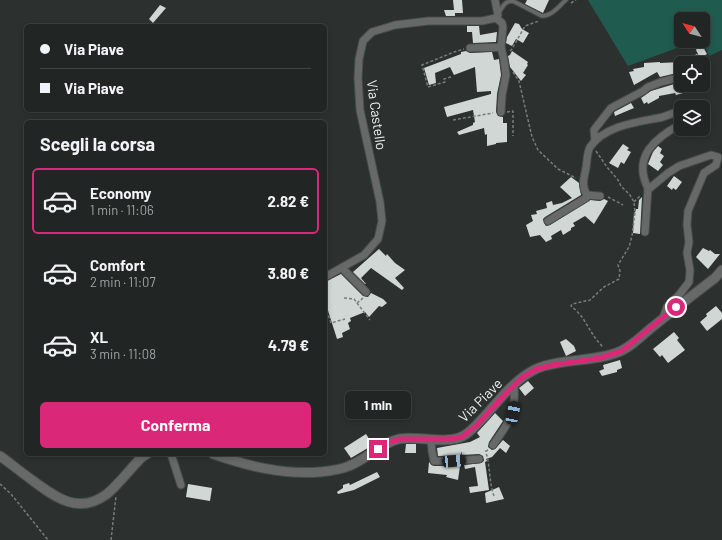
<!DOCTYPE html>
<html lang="it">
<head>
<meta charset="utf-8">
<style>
	body { margin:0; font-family:Barlow,sans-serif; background:#292d2c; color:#f1f3f6; height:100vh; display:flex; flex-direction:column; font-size:15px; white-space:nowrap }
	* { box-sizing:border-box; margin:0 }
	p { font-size:13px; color:#a2a5a6 }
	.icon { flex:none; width:22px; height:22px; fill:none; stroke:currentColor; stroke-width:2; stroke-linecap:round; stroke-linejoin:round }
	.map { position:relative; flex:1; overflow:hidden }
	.side { position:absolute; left:24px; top:120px; width:303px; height:336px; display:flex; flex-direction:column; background:#212524; border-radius:6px; box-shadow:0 2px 6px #0003,0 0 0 1px #3e4241 }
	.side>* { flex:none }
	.banner { position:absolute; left:24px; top:24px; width:303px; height:88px; border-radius:6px; box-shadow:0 2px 6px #0003,0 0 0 1px #3e4241; display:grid; align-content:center; height:88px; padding:0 16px; background:#212524 }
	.needle { width:26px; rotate:306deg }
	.controls { position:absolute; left:674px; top:12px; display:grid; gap:8px }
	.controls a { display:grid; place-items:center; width:36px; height:36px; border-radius:6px; background:#212524; box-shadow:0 2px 6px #0003,0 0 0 1px #3e4241; font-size:20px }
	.end { position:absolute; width:18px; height:18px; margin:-9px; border:5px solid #db2777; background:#fff; box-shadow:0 0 0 2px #fff }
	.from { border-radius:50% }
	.bubble { position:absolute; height:28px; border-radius:6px; background:#212524; box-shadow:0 2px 6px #0003,0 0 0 1px #3e4241; font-size:13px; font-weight:700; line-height:28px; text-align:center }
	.car { position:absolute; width:12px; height:24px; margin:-12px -6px; border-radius:5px; box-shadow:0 0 3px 1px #0007; background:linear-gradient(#222 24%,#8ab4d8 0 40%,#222 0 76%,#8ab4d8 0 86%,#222 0) }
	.banner b { display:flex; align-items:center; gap:14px; height:38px; font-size:15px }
	.banner b+b { border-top:1px solid #3e4241 }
	.banner i { width:10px; height:10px; background:#f1f3f6 }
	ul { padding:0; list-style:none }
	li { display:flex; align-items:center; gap:12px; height:66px; margin:0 8px 6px; padding:0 8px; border:2px solid transparent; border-radius:6px }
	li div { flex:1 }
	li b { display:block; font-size:15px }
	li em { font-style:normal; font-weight:700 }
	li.selected { border-color:#db2777 }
	li>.icon { width:36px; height:36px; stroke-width:1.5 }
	h2 { padding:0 16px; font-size:18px; line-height:48px }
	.primary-button { display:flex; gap:8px; margin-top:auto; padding:8px 16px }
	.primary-button a { flex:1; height:46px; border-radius:6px; background:#db2777; color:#fff; font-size:16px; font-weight:700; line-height:46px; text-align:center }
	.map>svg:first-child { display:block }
	.green { fill:#205b4f }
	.building { fill:#d1d7d5 }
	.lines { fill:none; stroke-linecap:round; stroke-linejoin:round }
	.service-casing { stroke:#474c4b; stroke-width:5.5 }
	.minor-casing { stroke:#474c4b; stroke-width:9 }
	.tertiary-casing { stroke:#474c4b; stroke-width:11 }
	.path { stroke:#787d7c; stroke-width:1.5; stroke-dasharray:3 2; stroke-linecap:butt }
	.service { stroke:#666968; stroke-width:3.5 }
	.minor { stroke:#666968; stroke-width:7 }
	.tertiary { stroke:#666968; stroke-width:9 }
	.route { stroke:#db2777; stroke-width:5 }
	.labels { text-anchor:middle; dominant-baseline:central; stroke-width:4; stroke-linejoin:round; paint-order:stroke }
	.street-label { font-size:14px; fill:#edf0ef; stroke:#2c3130 }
</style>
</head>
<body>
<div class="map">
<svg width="722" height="540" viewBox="0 0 722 540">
	<rect width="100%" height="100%" fill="#2c3130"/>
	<path class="green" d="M588,0H722V50L709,56L703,41V19H681V41H696L628,66Z"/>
	<g class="building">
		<path d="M453,0H462L463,13H455V16H446L444,10H454Z"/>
		<path d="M527,0H549L543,13L525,4Z"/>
		<path d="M160,5L166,8L153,23L149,19Z"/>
		<path d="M515,23L519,24L522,29L529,33L523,43L516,39L512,46L506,43L507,37Z"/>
		<path d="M467,26H479L480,35L497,32L496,42L473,43L472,32H467Z"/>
		<path d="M702,45L707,54L700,58L701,60L699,62L697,63H681V72L660,77L657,72L634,85L629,72L634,71L633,69L644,67V63L660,62V63L681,62L697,54L700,58L696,50L697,48Z"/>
		<path d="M466,51L470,53L492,52L494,60L499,59L501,75L497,94L496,112L498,116L503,117V123H507V142L496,143V144L487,146V134L485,135L484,128L459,135L457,132L473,125V123L475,122L473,110L447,117L444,107L491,94V91L477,92L475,67L454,75L450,67L435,73L436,83L429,85L424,68L461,54V52Z"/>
		<path d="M512,51L528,62L527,64L528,65L523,73L526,75L521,81L510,67L508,56L510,55Z"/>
		<path d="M681,82L683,93L676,95L675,93L659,96V98L648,104L647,102L644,104L641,98L651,91Z"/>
		<path d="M631,103L634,108L615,116L614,112Z"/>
		<path d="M623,144L629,148L627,150L631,152L624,164L621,162L618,168L609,163Z"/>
		<path d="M658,146L662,149L660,153L664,156L660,162L663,165L658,171L648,164L653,152Z"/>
		<path d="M674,176L682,182L676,190L673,188L672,190L667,186Z"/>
		<path d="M571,177L579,183L581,195L545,217L543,219L544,223L546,226L550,225L590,200L600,201L604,199L608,201L594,224L585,216L573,223L575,226L571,228V230L563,235L561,230L551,236L552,239L546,242L540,235L530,237L526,225L533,221L531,215L537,214L536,211L547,208L546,203L552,201L553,205L562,203L572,198L560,187Z"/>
		<path d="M642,197L640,234L633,233L634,212L635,213L636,209H638L639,200Z"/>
		<path d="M703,248L709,251L710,250L715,254H720L708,269L696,257Z"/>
		<path d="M379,249L386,256L387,254L395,263L405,270L395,278L404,288L402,290L371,268L361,278L366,284H365L353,272Z"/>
		<path d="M341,274L363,296L368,297L371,293L383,299L387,303L382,307L379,306L369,317L365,312L350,318L351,321L348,323L350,329L342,333L343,337L337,339L325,301V282Z"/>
		<path d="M716,306L722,313V319L707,331L700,322L707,316L706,314Z"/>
		<path d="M674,332L679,338L677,340L685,350L668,363L662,355L660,357L653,349Z"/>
		<path d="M566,339L574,346L576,351L566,356L560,342Z"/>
		<path d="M620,360L622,368L617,370V372L602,376L599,371L604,369L603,365Z"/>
		<path d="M528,381L534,388L525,396L519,388Z"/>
		<path d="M495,413L503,421L489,442L488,447L492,450L495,449L503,440L510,446L506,453L500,448L492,457L486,459L487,461L485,462L489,490L470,493L469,487L478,486L475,467L465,469L464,465L481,463L484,461L483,456L479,454L462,455L461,451V455L438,456L437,448L470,442L480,437L477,433Z"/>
		<path d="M366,434L373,445L351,458L344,448Z"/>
		<path d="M406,444H416V453H405Z"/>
		<path d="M429,462L432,465L434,466H460L458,480L446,477L447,475L428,473Z"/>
		<path d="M377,472L380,477L354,490L338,494L337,492L343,488V485L349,483L350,485Z"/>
		<path d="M188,484L212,488L210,501L186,497Z"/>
		<path d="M499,487L504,499L486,503L485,493Z"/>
	</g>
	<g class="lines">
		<defs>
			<path id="service" d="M498,14C503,7 504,1 513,1L542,16C552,16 559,6 566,0"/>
			<g id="minor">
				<path d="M496,18L502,23L503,27L501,47L504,60L506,75L502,95L501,112"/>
				<path d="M470,48C480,47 490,48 501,47"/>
				<path d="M703,65L705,63"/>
				<path d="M595,141L594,130L611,108L643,91L648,87L661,82L681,77"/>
				<path d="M587,195C581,186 584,178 586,168C587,162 587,152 590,147C605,125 639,122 663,117C669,115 675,112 681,111"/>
				<path d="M587,195L600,196"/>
				<path d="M548,221L586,198L587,195"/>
				<path d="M645,232L648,188"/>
				<path d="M342,268L366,292"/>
				<path d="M325,277L364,255L378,239L382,221L380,202L360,110L358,78L359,59L363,41L372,32L395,25L428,21H482L496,18L498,15L495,0"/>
				<path d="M663,318L667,307L679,295L689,282L690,270L687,253L689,242L687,225L688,211L704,173L716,165L718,157L711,155L679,166L668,173L650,188H648C632,157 655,138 681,124"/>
				<path d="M431,439L432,451L434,461H454L479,459"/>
				<path d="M493,445C510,420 516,416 514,385"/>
				<path d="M171,454L181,485"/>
			</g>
			<g id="tertiary">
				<path d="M213,454C248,466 283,475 320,472C330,471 340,470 349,466C367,459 381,443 399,439C417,435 447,445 463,436C471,432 478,423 485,416C500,399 515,379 536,369C558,359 591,362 616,353C631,348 643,334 655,325C675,309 695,293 715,278L722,270"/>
				<path d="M0,456C11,464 21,472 32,480C56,498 79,515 107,494C119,484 130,469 141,458L147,454"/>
			</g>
		</defs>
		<use href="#service" class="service-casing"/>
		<use href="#minor" class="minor-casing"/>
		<use href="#tertiary" class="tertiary-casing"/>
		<g class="path">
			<path d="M571,3L576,0"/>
			<path d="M510,51L512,49L525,26L539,21"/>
			<path d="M513,72L519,81L532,137L538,150L558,169L576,178"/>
			<path d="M451,77L444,79L445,82L428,87L422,65L454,52L464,49"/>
			<path d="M507,112L513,111V136"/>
			<path d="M453,120L493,113"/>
			<path d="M596,151L607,167L618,180L621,186L630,195L634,202L635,212L632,236L629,247L618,265L620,271L619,279L604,287L590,300L572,304L571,306C576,310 581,315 584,320C590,330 595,339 603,347"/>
			<path d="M608,197L623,205"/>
			<path d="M634,202L640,196"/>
			<path d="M344,298L354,299L370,320"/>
			<path d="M357,303L363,298"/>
			<path d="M325,306L331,323L345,319"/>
			<path d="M488,450L486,451C486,455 488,457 488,461C490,473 490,485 494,496"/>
			<path d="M0,484L11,494L48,540"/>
			<path d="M111,540L116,496"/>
		</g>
		<use href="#service" class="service"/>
		<use href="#minor" class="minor"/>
		<use href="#tertiary" class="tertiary"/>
	</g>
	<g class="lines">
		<path class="route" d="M378,449L387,443L400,439H451L462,437L477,425L508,391L523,377L537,369L553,365L600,358L622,351L676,307"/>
	</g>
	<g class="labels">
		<g class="street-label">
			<text transform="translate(377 115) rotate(82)">Via Castello</text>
			<text transform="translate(480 400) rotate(-45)">Via Piave</text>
		</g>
	</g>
</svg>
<div class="controls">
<a><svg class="needle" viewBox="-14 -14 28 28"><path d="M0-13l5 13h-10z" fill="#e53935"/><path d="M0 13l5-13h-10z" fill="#a2a5a6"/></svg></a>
<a><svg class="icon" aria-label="locate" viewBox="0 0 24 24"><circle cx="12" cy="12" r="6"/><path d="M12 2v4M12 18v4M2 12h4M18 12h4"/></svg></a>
<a><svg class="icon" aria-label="layers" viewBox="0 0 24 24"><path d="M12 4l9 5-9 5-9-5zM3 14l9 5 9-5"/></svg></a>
</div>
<i class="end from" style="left:676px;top:307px"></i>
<i class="end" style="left:378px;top:449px"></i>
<div class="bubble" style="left:345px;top:391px;width:66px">1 min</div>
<i class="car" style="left:513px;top:413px;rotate:11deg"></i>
<i class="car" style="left:454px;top:461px;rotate:85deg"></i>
<div class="banner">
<b><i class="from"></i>Via Piave</b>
<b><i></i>Via Piave</b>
</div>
<section class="side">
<h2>Scegli la corsa</h2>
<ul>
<li class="selected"><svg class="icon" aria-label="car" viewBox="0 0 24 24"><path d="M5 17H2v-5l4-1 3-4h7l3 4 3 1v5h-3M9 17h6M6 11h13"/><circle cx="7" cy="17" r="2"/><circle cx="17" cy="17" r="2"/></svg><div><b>Economy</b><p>1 min · 11:06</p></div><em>2.82 €</em></li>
<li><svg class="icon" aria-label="car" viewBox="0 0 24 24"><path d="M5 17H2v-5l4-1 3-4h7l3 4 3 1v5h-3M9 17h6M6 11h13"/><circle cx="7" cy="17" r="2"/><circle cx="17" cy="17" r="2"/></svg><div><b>Comfort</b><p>2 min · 11:07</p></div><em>3.80 €</em></li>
<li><svg class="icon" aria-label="car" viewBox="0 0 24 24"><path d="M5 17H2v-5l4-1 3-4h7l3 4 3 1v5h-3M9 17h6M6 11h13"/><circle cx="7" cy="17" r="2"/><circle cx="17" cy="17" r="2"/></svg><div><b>XL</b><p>3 min · 11:08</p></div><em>4.79 €</em></li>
</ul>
<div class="primary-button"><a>Conferma</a></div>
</section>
</div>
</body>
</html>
